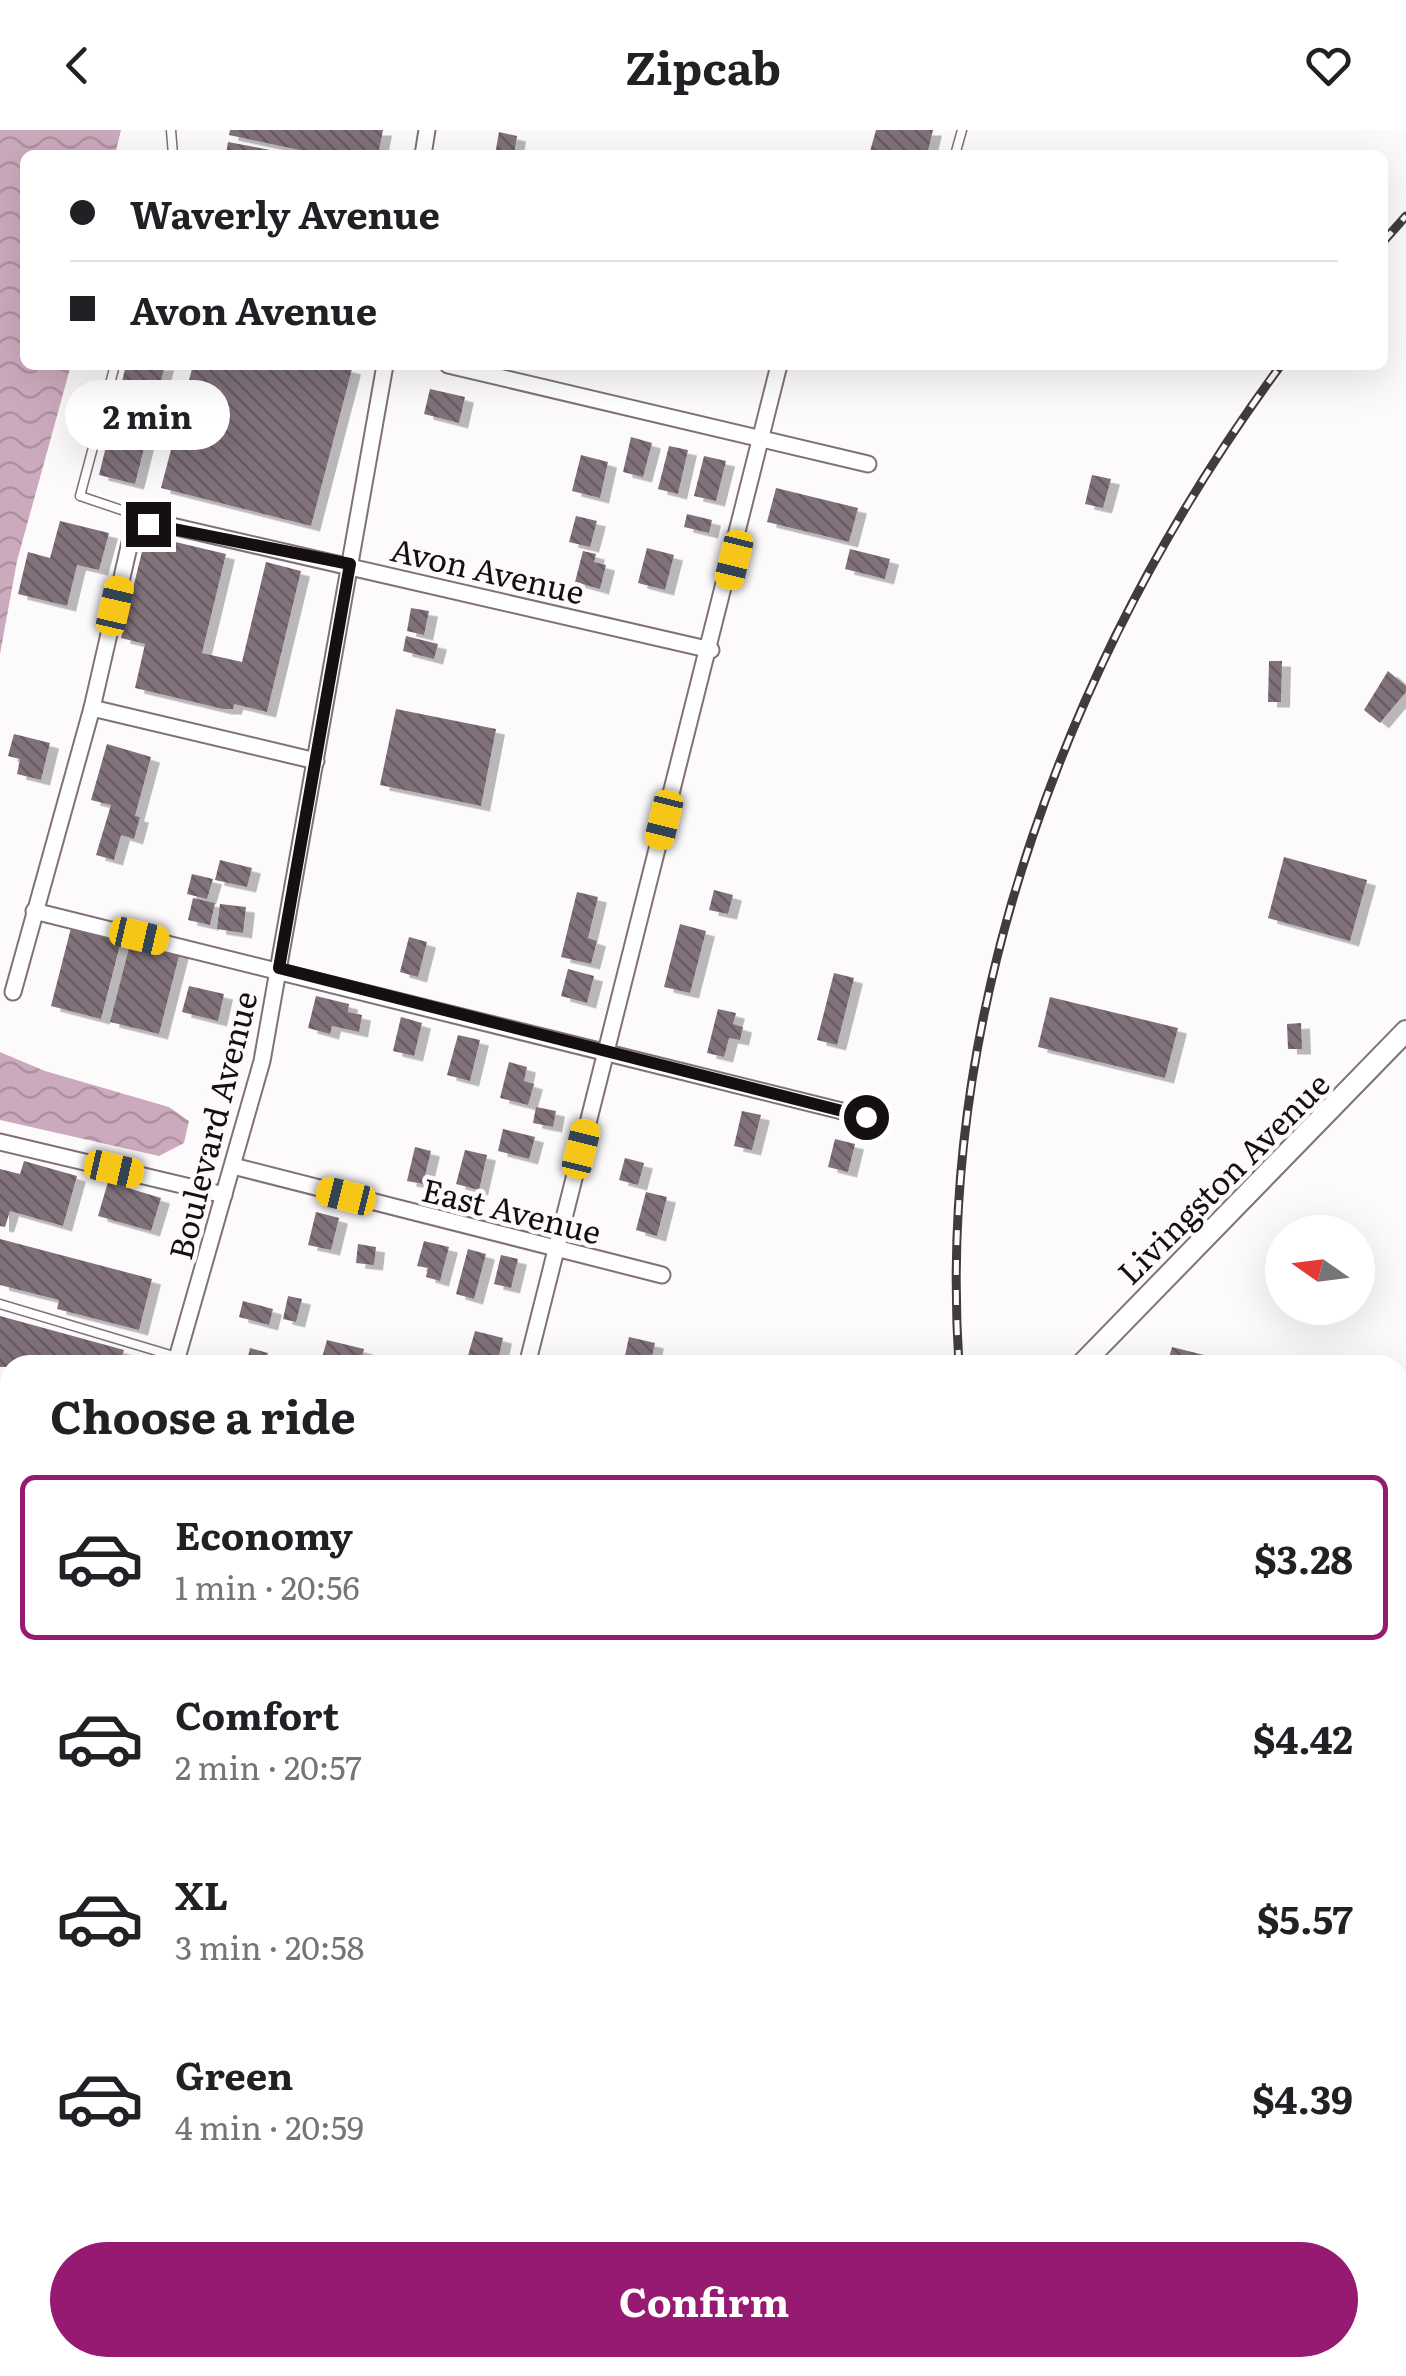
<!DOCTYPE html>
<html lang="en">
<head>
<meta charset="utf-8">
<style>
	body { margin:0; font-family:Literata,serif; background:#f6f6f6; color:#202124; height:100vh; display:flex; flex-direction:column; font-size:38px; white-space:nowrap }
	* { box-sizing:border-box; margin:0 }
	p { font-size:32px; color:#757577 }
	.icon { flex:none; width:55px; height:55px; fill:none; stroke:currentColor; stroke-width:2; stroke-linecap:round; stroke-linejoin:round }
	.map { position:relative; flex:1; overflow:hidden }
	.side { position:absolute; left:0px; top:1225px; width:1408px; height:1022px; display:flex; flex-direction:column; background:#fff; border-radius:30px 30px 0 0; box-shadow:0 10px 40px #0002 }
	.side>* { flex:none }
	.hud { position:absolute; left:20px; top:20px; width:1368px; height:220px; border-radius:15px; box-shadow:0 10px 40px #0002; display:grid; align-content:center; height:220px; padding:0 50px; background:#fff }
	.needle { width:65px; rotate:284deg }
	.tools { position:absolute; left:1265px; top:1085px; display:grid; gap:20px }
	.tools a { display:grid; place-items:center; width:110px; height:110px; border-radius:50%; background:#fff; box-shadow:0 10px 40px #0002; font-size:50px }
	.end { position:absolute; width:45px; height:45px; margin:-22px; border:12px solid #150f12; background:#fff; box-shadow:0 0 0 5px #fff }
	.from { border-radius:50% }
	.bubble { position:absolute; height:70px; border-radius:35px; background:#fff; box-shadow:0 10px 40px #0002; font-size:32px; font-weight:700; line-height:70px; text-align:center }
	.car { position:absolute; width:30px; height:60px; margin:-30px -15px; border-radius:12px; box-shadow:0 0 8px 2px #0007; background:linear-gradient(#f5c518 24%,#345 0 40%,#f5c518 0 76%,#345 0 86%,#f5c518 0) }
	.hud b { display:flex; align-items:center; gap:35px; height:95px; font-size:38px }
	.hud b+b { border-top:2px solid #e0e0e0 }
	.hud i { width:25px; height:25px; background:#202124 }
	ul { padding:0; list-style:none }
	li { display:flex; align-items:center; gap:30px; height:165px; margin:0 20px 15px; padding:0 30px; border:5px solid transparent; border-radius:15px }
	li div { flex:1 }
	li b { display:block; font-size:38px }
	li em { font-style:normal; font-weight:700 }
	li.on { border-color:#961972 }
	li>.icon { width:90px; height:90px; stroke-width:1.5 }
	h2 { padding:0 50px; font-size:45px; line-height:120px }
	.primary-button { display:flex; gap:20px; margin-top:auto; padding:20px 50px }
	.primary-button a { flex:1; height:115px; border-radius:60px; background:#961972; color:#fff; font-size:40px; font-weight:700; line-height:115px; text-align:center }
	header { display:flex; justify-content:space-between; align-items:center; height:130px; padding:0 50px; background:#fff; font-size:45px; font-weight:700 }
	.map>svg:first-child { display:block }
	.park { fill:url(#park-dots) }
	.water { fill:url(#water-waves) }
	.building { fill:url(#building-back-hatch); filter:url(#shadow) }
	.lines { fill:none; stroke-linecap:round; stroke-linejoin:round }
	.service-casing { stroke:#807179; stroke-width:11 }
	.minor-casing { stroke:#807179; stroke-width:19 }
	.tertiary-casing { stroke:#807179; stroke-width:24 }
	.path { stroke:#8a8688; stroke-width:4; stroke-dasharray:2.5 8; stroke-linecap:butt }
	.service { stroke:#fff; stroke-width:8 }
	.minor { stroke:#fff; stroke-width:15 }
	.tertiary { stroke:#fff; stroke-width:20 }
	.rail-casing { stroke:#403b3d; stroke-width:9 }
	.rail { stroke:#fdfafb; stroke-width:5; stroke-dasharray:15; stroke-linecap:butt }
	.route { stroke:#150f12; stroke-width:12 }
	.labels { text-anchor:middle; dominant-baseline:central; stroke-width:9; stroke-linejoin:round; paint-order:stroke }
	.street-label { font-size:32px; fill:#150f12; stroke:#fdfafb }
</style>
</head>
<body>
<header><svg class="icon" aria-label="back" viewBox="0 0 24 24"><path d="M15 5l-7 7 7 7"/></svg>Zipcab<svg class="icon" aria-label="heart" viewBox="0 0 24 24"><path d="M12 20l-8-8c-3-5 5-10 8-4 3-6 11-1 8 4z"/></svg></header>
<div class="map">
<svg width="1406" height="2246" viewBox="0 0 1406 2246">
	<defs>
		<pattern id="park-dots" width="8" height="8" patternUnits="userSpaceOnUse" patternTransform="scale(2.5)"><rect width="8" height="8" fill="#fce0f0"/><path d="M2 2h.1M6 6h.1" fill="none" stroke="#d7bfcd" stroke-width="1.8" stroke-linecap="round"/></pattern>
		<pattern id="water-waves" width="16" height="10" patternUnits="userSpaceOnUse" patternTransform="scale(2.5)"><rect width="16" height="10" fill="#ccaabd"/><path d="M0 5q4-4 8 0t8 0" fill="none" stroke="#ae91a1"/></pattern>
		<pattern id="building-back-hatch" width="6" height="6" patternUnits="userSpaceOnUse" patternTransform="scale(2.5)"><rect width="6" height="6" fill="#80717a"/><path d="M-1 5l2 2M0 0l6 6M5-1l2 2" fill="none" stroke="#685b63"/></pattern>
		<filter id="shadow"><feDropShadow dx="9" dy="5.5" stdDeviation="0" flood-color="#0004"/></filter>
	</defs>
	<rect width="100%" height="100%" fill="#fdfafb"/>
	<path class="park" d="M0,1510L10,1512V1766L0,1804Z"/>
	<g class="water">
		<path d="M0,0H121L115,25H25V235H71L17,431L0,524Z"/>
		<path d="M0,922L45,941L169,977L189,991L184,1013L159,1026L0,990Z"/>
	</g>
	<g class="building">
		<path d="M230,0H383L378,25H323L229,5Z"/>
		<path d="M876,0H933L927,25H869Z"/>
		<path d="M499,2L517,6L514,25H495Z"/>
		<path d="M228,12L286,23L285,25H226Z"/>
		<path d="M126,235H165L135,354L99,345Z"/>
		<path d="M193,235H336L352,239L311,396L161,358Z"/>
		<path d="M430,259L465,267L459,293L424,284Z"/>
		<path d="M631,307L652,313L643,347L623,342Z"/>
		<path d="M669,316L688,320L678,364L658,359Z"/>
		<path d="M581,325L608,332L600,368L572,361Z"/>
		<path d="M704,326L726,331L716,371L694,366Z"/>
		<path d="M1092,345L1111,349L1103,378L1085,374Z"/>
		<path d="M776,358L858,378L849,412L767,392Z"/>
		<path d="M687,384L712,390L709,403L684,397Z"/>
		<path d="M576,386L597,391L590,417L569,412Z"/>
		<path d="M60,391L109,403L99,440L77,435L67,476L18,464L28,422L50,428Z"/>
		<path d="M146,405L226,424L202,523L242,532L266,432L301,441L267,582L234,574L233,579H223L135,558L145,514L121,508Z"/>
		<path d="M647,418L674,425L665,460L638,453Z"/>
		<path d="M850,419L890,429L885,449L845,439Z"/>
		<path d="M583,421L596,424L594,432L606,435L600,459L575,452Z"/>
		<path d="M411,478L429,481L424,505L407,501Z"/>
		<path d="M406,506L438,514L434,529L403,521Z"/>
		<path d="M1269,531H1282L1281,572H1268Z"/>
		<path d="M1388,541L1406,556V562L1380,593L1364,580Z"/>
		<path d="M396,579L496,599L481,676L380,655Z"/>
		<path d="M14,604L50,613L41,650L17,644L20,629L8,626Z"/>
		<path d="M107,614L151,627L135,686L140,687L134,709L121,705L114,730L96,725L111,675L91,670Z"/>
		<path d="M1284,727L1367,750L1350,811L1268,788Z"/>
		<path d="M220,730L252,738L247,757L215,750Z"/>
		<path d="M192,744L213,749L207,769L187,764Z"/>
		<path d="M714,760L733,765L728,784L709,780Z"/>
		<path d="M577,762L598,767L588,808L597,811L591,834L561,827Z"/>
		<path d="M193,768L215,773L210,795L188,790Z"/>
		<path d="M220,774L246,777L243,803L217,799Z"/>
		<path d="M72,794L122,807L101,889L51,876Z"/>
		<path d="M680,794L706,801L690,863L664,857Z"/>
		<path d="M409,807L427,812L418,847L400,842Z"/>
		<path d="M131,810L180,822L159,904L110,892Z"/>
		<path d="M568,839L594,846L587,873L561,866Z"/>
		<path d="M834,843L854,848L837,915L817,910Z"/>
		<path d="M189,856L224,864L218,891L182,882Z"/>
		<path d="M316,866L349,874L348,882L362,885L359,902L332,896L330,904L308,898Z"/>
		<path d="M1050,867L1178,898L1165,948L1038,917Z"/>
		<path d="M718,879L736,883L733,894L743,897L740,910L729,908L724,927L707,923Z"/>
		<path d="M401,887L422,893L414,926L393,921Z"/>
		<path d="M1301,893L1302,919H1288L1287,894Z"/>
		<path d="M458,905L480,910L470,951L447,945Z"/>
		<path d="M509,932L527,937L524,951L534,954L528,975L500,968Z"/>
		<path d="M536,977L556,981L553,997L533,993Z"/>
		<path d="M742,981L761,985L752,1020L734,1016Z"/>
		<path d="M503,999L535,1007L529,1029L498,1021Z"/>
		<path d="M835,1009L855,1014L848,1042L828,1037Z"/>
		<path d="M415,1017L431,1021L423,1054L407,1051Z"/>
		<path d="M465,1020L487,1025L479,1060L456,1054Z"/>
		<path d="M625,1028L644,1033L638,1055L619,1050Z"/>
		<path d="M24,1031L77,1046L63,1096L10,1081L5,1097L0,1096V1039L20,1044Z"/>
		<path d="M108,1052L161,1068L151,1101L98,1086Z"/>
		<path d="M646,1062L667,1067L657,1106L636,1100Z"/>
		<path d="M316,1082L339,1088L331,1120L308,1115Z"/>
		<path d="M0,1109L152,1149L139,1200L57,1179L59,1170L0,1155Z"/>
		<path d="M424,1111L449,1117L440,1151L426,1147L428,1138L417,1136Z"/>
		<path d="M358,1114L376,1117L374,1135L356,1133Z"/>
		<path d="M468,1119L486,1124L474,1169L456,1164Z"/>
		<path d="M501,1125L518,1129L511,1158L494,1154Z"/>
		<path d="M288,1166L302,1169L296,1192L283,1189Z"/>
		<path d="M243,1171L273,1179L269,1195L239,1187Z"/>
		<path d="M0,1186L124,1220L119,1235L0,1237Z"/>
		<path d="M475,1201L503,1208L497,1235L467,1229Z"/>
		<path d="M629,1207L655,1213L650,1235H623Z"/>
		<path d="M327,1210L364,1219L360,1235H320Z"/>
		<path d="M1172,1217L1208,1226L1206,1235H1167Z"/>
		<path d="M250,1218L268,1223L264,1235H246Z"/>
		<path d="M1405,1284H1406V1317L1398,1315Z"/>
		<path d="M0,1334L9,1337L1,1367H0Z"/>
		<path d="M1403,1546L1406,1547V1573L1398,1571Z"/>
		<path d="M5,1952L10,1953V1981L0,1979Z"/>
		<path d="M1406,2138V2185L1398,2183Z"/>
		<path d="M1398,2225L1406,2227V2246H1384L1386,2238H1398Z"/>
		<path d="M124,2238H157L155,2246Z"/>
		<path d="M396,2238H417L414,2246L395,2245Z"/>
		<path d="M474,2238H502L501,2246H473Z"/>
		<path d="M924,2238H948L946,2246H921Z"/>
	</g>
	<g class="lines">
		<defs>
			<g id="service">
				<path d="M171,0L173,25"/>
				<path d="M955,25L962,0"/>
				<path d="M115,235L80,366L154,391"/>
				<path d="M0,1174L177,1227"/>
				<path d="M0,1267L10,1270"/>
			</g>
			<g id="minor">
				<path d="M423,25L427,0"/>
				<path d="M448,235L868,334"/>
				<path d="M92,578L316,631"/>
				<path d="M34,781L866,987"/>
				<path d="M13,862L92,578L131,408L139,397L163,394L711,520"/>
				<path d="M0,1012L224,1065"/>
				<path d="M233,1036L662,1145"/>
				<path d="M175,1235L262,931L385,235"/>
				<path d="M527,1235L779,235"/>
				<path d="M1398,1372L1406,1374"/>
				<path d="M0,1389L10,1391"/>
				<path d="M0,1773L10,1770"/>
				<path d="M1398,1881L1406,1884"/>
				<path d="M0,1889L10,1850"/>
				<path d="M0,2072L10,2074"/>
				<path d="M657,2238L689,2246"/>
				<path d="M84,2246L87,2238"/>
				<path d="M266,2246L268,2238"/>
				<path d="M444,2246L446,2238"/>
				<path d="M617,2246L620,2238"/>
				<path d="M803,2246L805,2238"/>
				<path d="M980,2246L983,2238"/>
			</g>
			<path id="tertiary" d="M1081,1235L1406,901"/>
		</defs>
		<use href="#service" class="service-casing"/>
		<use href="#minor" class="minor-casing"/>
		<use href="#tertiary" class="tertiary-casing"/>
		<path class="path" d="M0,1730L9,1732L1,1757"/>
		<use href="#service" class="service"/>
		<use href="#minor" class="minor"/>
		<use href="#tertiary" class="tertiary"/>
		<defs>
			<g id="rail">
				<path d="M1382,113L1406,86"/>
				<path d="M959,1235C935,876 1071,520 1281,235"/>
				<path d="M1230,2238L1233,2246"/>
			</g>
		</defs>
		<use href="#rail" class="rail-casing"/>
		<use href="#rail" class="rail"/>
	</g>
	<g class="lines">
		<path class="route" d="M148,394L350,434L279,838L866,987"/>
	</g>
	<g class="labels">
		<g class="street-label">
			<text transform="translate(488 439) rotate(13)">Avon Avenue</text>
			<text transform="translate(211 995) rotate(-76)">Boulevard Avenue</text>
			<text transform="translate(1222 1047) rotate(-45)">Livingston Avenue</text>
			<text transform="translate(512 1079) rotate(14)">East Avenue</text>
		</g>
	</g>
</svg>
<div class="tools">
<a><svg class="needle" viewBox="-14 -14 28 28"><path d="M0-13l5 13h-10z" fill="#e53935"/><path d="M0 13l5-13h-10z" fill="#757577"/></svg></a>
</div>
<i class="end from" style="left:866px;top:987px"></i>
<i class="end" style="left:148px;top:394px"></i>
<div class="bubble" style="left:65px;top:250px;width:165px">2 min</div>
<i class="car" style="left:734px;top:430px;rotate:194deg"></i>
<i class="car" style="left:115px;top:476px;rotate:13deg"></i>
<i class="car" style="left:664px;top:690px;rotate:194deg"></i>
<i class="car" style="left:139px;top:806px;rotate:103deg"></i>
<i class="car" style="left:581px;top:1019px;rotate:14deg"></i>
<i class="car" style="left:114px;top:1039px;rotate:103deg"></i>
<i class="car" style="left:346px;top:1066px;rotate:284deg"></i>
<div class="hud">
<b><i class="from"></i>Waverly Avenue</b>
<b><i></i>Avon Avenue</b>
</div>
<section class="side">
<h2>Choose a ride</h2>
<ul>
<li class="on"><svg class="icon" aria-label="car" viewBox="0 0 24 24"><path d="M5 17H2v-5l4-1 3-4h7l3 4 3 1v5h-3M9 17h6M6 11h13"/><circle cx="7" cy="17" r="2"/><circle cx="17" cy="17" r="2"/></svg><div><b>Economy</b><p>1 min · 20:56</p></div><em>$3.28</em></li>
<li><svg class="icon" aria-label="car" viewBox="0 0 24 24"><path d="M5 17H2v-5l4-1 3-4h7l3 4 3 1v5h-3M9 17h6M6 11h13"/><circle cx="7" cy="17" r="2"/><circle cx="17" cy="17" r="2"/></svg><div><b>Comfort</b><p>2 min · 20:57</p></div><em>$4.42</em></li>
<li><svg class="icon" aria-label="car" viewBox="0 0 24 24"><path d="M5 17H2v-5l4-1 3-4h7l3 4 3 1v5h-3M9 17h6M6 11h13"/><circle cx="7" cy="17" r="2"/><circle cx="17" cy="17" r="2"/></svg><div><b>XL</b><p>3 min · 20:58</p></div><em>$5.57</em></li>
<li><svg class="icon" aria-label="car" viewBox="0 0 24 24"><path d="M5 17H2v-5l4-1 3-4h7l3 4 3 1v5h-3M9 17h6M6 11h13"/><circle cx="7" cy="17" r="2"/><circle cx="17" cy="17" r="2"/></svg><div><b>Green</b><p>4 min · 20:59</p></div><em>$4.39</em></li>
</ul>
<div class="primary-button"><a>Confirm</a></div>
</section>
</div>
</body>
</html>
